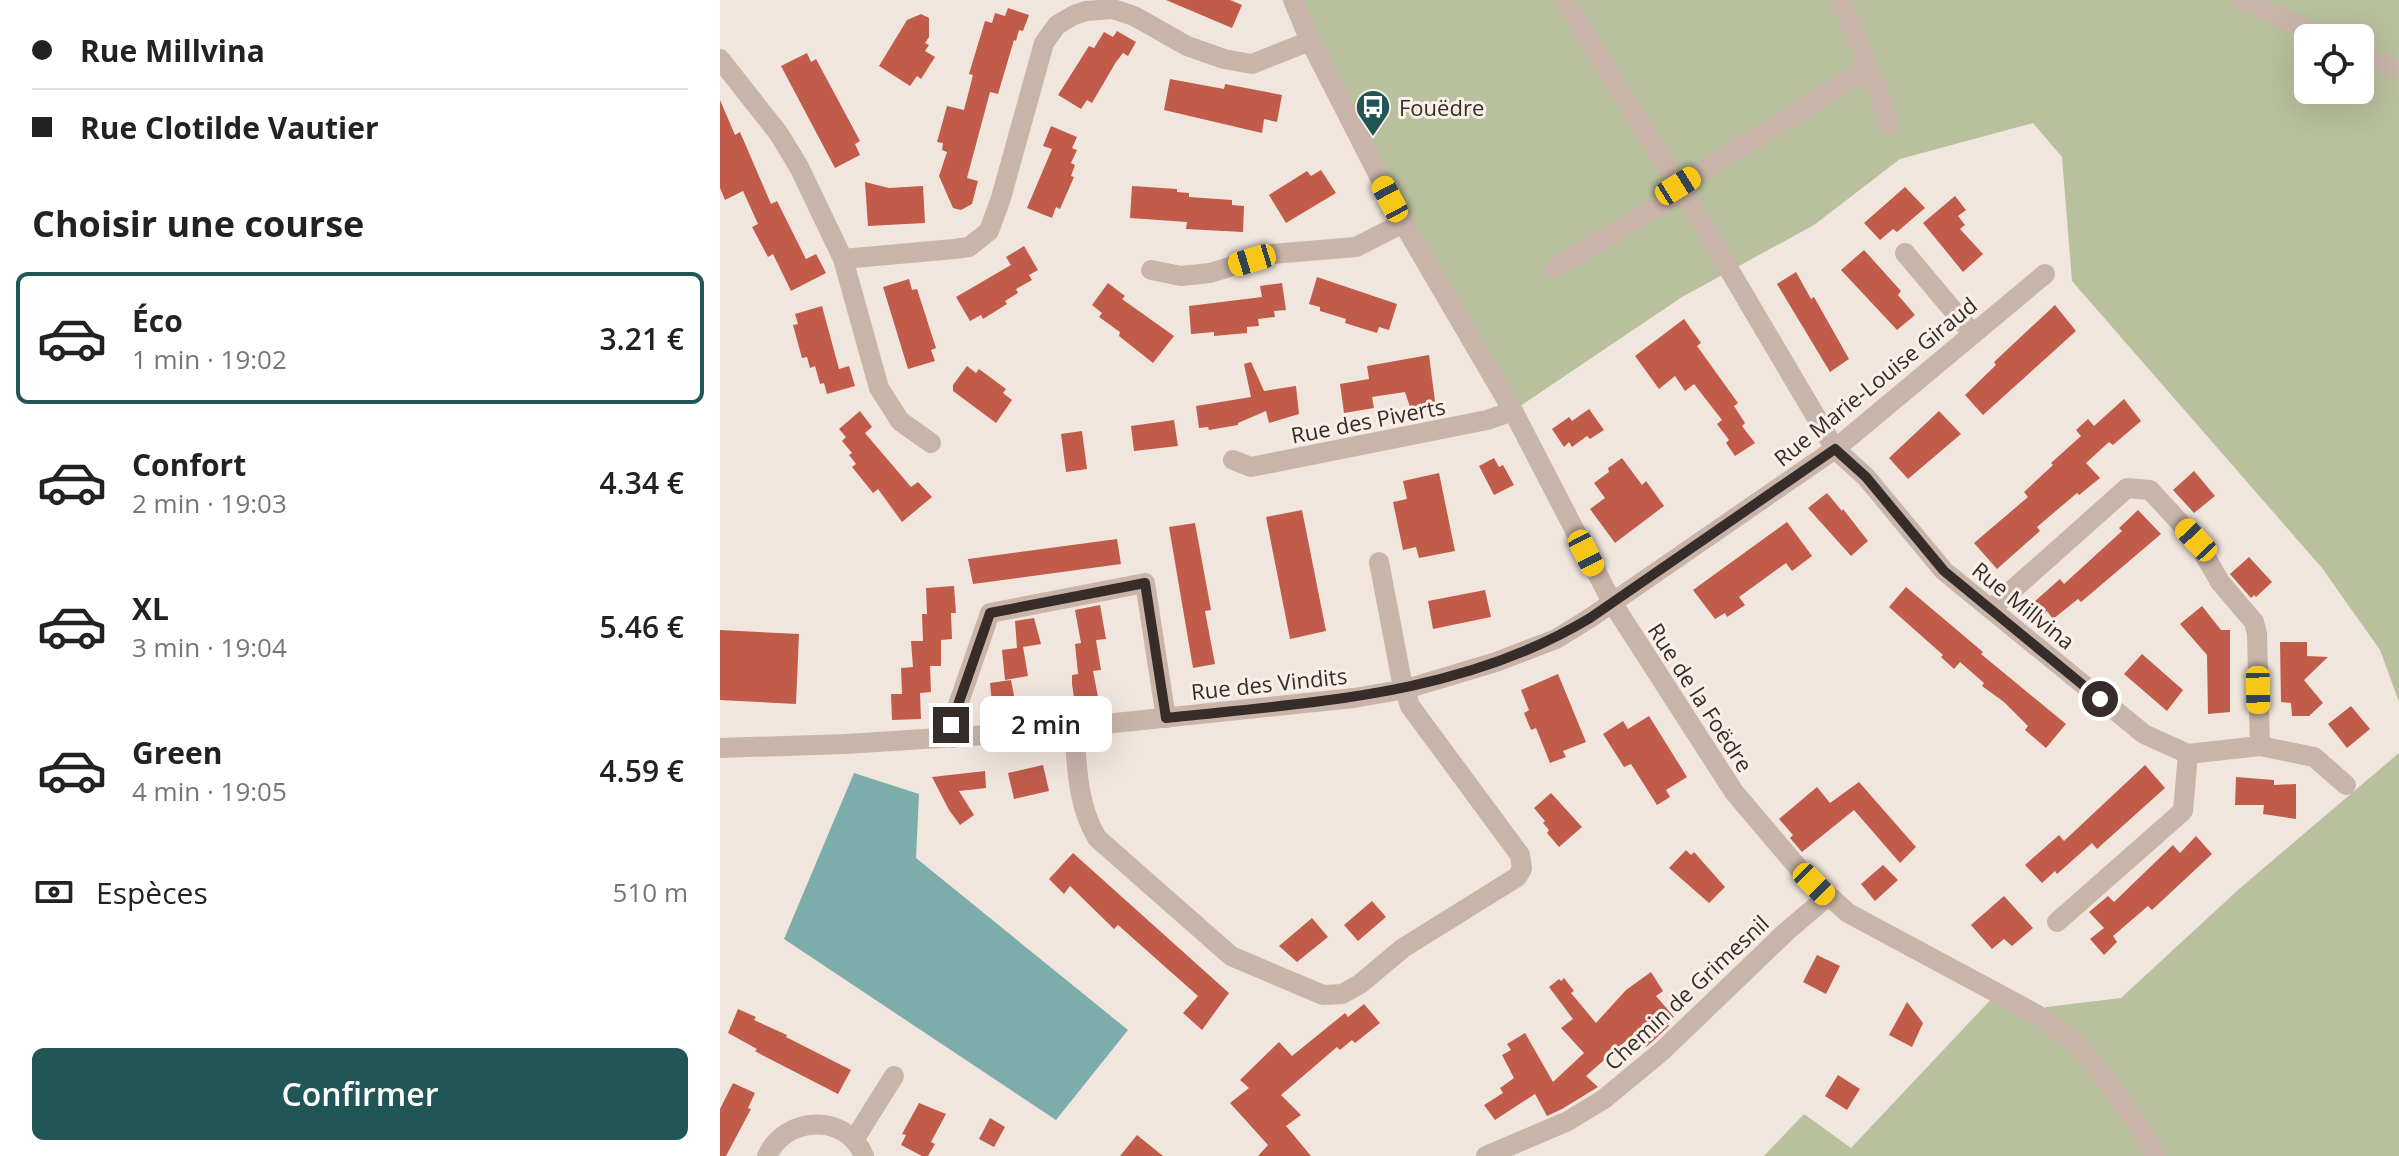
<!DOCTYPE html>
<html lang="fr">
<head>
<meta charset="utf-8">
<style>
	body { margin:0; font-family:"Open Sans",sans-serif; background:#f2f2f2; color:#222; height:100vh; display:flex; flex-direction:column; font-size:30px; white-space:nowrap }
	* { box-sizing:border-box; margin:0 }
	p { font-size:26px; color:#767676 }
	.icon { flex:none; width:44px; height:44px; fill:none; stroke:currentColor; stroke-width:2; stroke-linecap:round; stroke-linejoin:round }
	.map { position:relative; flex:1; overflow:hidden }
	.details { display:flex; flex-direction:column; background:#fff; width:720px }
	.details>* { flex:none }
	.banner { display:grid; align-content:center; height:176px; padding:0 32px; background:#fff }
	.fabs { position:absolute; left:1574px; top:24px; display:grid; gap:16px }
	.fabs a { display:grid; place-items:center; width:80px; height:80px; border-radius:12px; background:#fff; box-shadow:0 8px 32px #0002; font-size:40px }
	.end { position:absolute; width:36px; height:36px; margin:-18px; border:10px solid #362c29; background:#fff; box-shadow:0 0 0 4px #fff }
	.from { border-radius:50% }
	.bubble { position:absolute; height:56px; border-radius:12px; background:#fff; box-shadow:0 8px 32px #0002; font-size:26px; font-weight:600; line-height:56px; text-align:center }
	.car { position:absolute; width:24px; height:48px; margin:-24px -12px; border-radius:10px; box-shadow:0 0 6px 2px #0007; background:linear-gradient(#f5c518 24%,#345 0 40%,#f5c518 0 76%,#345 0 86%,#f5c518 0) }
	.banner b { display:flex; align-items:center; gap:28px; height:76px; font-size:30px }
	.banner b+b { border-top:2px solid #e0e0e0 }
	.banner i { width:20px; height:20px; background:#222 }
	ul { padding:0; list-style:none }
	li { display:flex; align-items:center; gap:24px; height:132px; margin:0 16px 12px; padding:0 16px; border:4px solid transparent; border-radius:12px }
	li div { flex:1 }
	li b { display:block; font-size:30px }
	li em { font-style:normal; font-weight:600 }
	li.selected { border-color:#205655 }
	li>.icon { width:72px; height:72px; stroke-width:1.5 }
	h2 { padding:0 32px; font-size:36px; line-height:96px }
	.pay { display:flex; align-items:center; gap:20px; height:88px; padding:0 32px; font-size:30px }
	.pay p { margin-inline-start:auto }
	.primary-button { display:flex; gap:16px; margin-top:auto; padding:16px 32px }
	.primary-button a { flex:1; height:92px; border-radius:12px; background:#205655; color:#fff; font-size:32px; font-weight:600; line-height:92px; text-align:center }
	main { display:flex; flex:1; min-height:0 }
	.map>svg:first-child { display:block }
	.green { fill:#b8c09d; fill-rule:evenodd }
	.water { fill:#7dadab }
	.building { fill:#c15c4b }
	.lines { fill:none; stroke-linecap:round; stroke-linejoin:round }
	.minor { stroke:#c9b4a9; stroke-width:20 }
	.tertiary { stroke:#c9b4a9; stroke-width:20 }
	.route { stroke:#362c29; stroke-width:10 }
	.labels { text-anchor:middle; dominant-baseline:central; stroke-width:6; stroke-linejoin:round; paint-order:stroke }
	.poi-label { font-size:22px; fill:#362c29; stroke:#f9f0e9; text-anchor:start }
	.street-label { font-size:22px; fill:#362c29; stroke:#f9f0e9 }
</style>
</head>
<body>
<main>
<section class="details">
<div class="banner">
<b><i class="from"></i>Rue Millvina</b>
<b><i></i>Rue Clotilde Vautier</b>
</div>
<h2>Choisir une course</h2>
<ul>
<li class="selected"><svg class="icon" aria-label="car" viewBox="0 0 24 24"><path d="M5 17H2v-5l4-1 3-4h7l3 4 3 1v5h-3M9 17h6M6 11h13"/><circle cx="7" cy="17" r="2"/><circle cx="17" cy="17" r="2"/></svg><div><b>Éco</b><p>1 min · 19:02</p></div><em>3.21 €</em></li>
<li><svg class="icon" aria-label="car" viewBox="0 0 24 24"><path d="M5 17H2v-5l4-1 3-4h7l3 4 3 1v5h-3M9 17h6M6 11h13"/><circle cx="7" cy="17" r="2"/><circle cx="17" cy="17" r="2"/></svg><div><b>Confort</b><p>2 min · 19:03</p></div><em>4.34 €</em></li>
<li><svg class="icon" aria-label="car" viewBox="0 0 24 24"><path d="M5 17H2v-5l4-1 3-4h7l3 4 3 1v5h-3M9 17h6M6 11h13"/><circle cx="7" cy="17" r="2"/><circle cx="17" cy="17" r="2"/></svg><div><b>XL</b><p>3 min · 19:04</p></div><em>5.46 €</em></li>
<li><svg class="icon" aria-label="car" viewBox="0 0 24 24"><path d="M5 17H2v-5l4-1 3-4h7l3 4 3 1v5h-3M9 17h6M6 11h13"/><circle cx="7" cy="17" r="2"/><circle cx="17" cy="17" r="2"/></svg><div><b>Green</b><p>4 min · 19:05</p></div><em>4.59 €</em></li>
</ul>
<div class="pay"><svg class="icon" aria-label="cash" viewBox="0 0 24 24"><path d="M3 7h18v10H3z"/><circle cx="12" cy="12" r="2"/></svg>Espèces<p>510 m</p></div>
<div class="primary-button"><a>Confirmer</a></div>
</section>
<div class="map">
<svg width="1679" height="1156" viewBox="0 0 1679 1156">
	<rect width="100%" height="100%" fill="#f1e6dd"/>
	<g class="green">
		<path d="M573,0H1679V702L1660,650L1602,568L1352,281L1342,157L1313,123L1180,159L1094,225L962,297L793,411ZM1588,38H1640V90H1588Z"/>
		<path d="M1679,753V1156H1044L1084,1114L1131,1148L1277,993L1316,1014L1326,1007L1401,998L1519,889Z"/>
	</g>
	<path class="water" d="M134,773L199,794L196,858L408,1030L336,1120L64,939Z"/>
	<g class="building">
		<path d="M446,0H510L522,5L512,28Z"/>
		<path d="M288,8L309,15L303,31L299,30L296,41L294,40L278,94L270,92L247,178L258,181L252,204L241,210L233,208L219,176L227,152L222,150L223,143L217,142L227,106L244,110L253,75L249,74L265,21L272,23L275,13L285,16Z"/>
		<path d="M201,14L209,18V37L205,43L209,45L205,51L215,57L201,79L197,76L190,86L159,66L187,20Z"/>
		<path d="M397,31L416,42L408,56L403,53L396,62L372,103L367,100L361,109L338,95L369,46L374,48L384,32L393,37Z"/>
		<path d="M87,53L91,62L96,59L140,141L135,144L140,155L115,168L61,66Z"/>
		<path d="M450,79L504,89L505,84L562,95L557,122L544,119L542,133L444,110Z"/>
		<path d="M0,100L15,135L20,132L51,204L57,201L86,259L96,254L106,273L71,291L53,254L48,257L32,227L38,224L23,191L5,200L0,188Z"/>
		<path d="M331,126L357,137L352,148L357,150L351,163L355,165L351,176L354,177L340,209L336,207L332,218L307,208L332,149L323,146Z"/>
		<path d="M601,170L616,193L566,223L549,195L587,171L591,176Z"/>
		<path d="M145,182L169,188L203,186L205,223L148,226Z"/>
		<path d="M412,186L457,189V192L469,193V197L512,200V205L524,206L523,232L466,229L467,222L410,218Z"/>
		<path d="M1185,187L1205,208L1177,232L1173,229L1160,240L1144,223Z"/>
		<path d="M1235,196L1246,210L1238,216L1245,225L1240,229L1263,254L1243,272L1203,223Z"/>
		<path d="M304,246L318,270L309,275L312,280L296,289L298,293L285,301L287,304L263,319L261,315L250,321L236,297L291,265L286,257Z"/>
		<path d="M1144,250L1181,291L1178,295L1195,315L1177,330L1121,270Z"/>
		<path d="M1076,272L1091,299L1094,297L1129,359L1110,372L1057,284Z"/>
		<path d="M597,277L677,304L669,330L659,327L657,333L625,323L626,319L600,311V307L589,304Z"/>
		<path d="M189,279L192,290L197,289L216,348L211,350L215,361L188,369L163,287Z"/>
		<path d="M388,283L405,296L402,299L454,336L433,363L399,336L400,332L379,317L382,313L372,305Z"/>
		<path d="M562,283L566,310L554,311L555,317L538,319L539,326L527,327V333L494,336V332L471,334L469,306L542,297L540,286Z"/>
		<path d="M1335,305L1356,331L1263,415L1245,395L1276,365L1274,362Z"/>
		<path d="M102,306L119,369L129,366L135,386L107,394L104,383L100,384L95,366L90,368L87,357L82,358L73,325L78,324L75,314Z"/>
		<path d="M964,319L981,343L977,346L1018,403L1014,406L1025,423L1022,426L1035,443L1015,456L1006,443L1009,440L997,424L1002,420L974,384L965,391L955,376L939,389L915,356Z"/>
		<path d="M709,355L716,409L692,413L685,392L652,397L654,408L624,413L620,384L649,379L647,366Z"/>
		<path d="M531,362L544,391L576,386L579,414L549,423L546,411L518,423V425L489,430L488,427L479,428L476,406L531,397L524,364Z"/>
		<path d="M247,366L256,373L259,369L286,389L283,393L292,400L276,423L233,391V385Z"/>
		<path d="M1404,399L1421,421L1393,445L1389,442L1366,463L1380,478L1359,495L1357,493L1317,527L1320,531L1277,569L1254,543L1308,497L1304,492L1333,465L1331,463L1361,436L1356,430L1368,419L1374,426Z"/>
		<path d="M869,409L884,430L870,439L867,436L852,447L849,442L844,447L832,429L849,417L852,421Z"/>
		<path d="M140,411L152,427L145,433L191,487L198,482L212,497L182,522L158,489L153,493L132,467L136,464L129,455L132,453L122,441L126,437L119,429Z"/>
		<path d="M1219,411L1241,434L1188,479L1169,458Z"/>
		<path d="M454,420L458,446L414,451L411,426Z"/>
		<path d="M362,431L367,469L346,472L341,434Z"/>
		<path d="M774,458L779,467L783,465L794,485L774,495L759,466Z"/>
		<path d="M902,458L922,485L926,481L944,506L895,543L870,509L885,498L874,483L889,472L888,468Z"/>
		<path d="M1474,471L1495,496L1474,513L1453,490Z"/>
		<path d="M719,473L735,551L699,558L696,547L683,550L673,502L687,499L683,481Z"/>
		<path d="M1107,493L1122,511L1123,509L1148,541L1131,556L1088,508Z"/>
		<path d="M582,510L606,631L570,639L546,517Z"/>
		<path d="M1418,510L1441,534L1361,602L1358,599L1333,619L1327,611L1324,613L1314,602L1340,579L1344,584L1402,531L1399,528Z"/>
		<path d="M1067,522L1092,556L1072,571L1066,563L1019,597L1025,605L1007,617L1005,613L995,619L973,590Z"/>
		<path d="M475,523L491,610L485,611L495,664L473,668L449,527Z"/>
		<path d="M397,539L401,564L253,584L248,559Z"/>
		<path d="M1529,557L1552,582L1536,597L1534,595L1531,598L1510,574Z"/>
		<path d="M234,586L236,613H231L232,639L221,640V666H210L211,692L200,693L201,719L172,720L171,694H182L181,668L193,667L191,641H203L202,614H207L206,588Z"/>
		<path d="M1186,587L1263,652L1261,654L1346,724L1326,748L1305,730L1308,726L1284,702L1262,686L1264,683L1240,662L1234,669L1221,657L1223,655L1169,607Z"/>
		<path d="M765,590L771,617L713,629L708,601Z"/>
		<path d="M380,605L386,639L376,640L381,670L373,671L379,702L355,705L352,684V675L358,674L355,644L361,643L355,610Z"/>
		<path d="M1482,606L1501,630H1510V712L1488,714L1487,655L1460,624Z"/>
		<path d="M314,618L321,644L303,647L308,676L285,680L282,650L297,648L295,621Z"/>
		<path d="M0,630L79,634L76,704L0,700Z"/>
		<path d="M1560,642H1587V656L1608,657L1584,680L1603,703L1589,716H1572L1571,703L1561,702Z"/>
		<path d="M1422,654L1463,690L1447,711L1404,674Z"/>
		<path d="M838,674L866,742L843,751L846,757L830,763L816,728L811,730L804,713L809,710L801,690Z"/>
		<path d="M291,680L297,711L273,713L270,683Z"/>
		<path d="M1631,706L1650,729L1627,748L1608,724Z"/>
		<path d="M929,716L967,777L946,790L950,797L937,805L911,764L904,767L883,734L903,721L908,729Z"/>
		<path d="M323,765L329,791L294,799L288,773Z"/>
		<path d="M1425,765L1445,788L1377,849L1372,843L1337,874L1335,871L1322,883L1305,865L1339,835L1344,841Z"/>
		<path d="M265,771L266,788L239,791L254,815L240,825L229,810L212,777Z"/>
		<path d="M1516,777L1554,780V785L1576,784V819L1543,814L1544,805H1515Z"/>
		<path d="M1139,782L1196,847L1180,863L1134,810L1082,852L1070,838L1073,835L1059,819L1097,787L1110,803Z"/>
		<path d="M831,793L862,827L839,847L827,833L829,830L823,823L825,821L814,808Z"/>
		<path d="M1476,836L1492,854L1432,910L1428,906L1393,936L1397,942L1384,955L1370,939L1384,928L1369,912L1388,896L1394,902L1453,845L1460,853Z"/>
		<path d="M966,850L971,855L974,852L1005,887L989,903L949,868Z"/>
		<path d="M353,853L509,993L482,1030L463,1013L478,996L398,925L394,929L350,886L344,894L329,879Z"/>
		<path d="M1163,865L1178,880L1155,901L1141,884Z"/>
		<path d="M1284,896L1313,928L1292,946L1284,939L1272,949L1251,925Z"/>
		<path d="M652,901L666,917L638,941L624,925Z"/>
		<path d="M592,918L608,937L577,962L559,946Z"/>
		<path d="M1097,955L1120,966L1106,994L1083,982Z"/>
		<path d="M931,972L943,991L936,996L954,1017L947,1024L949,1026L933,1041L926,1047L916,1032L866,1076L878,1087L842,1109L827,1116L815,1094L775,1120L764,1105L783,1093L780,1088L794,1078L782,1055L791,1050L787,1044L805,1033L833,1082L864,1053L841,1028L853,1019L829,987L839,979L841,981L844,978L854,991L851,993L876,1023L906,990Z"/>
		<path d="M1187,1002L1203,1023L1192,1047L1169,1035Z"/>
		<path d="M644,1004L660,1023L635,1043L632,1040L620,1050L617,1047L561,1095L581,1115L566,1126L591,1156H538L548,1145L510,1103L529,1088L520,1080L559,1042L572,1056L625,1013L628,1017Z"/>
		<path d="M18,1009L36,1017L34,1020L67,1035L66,1037L131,1070L118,1094L42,1055L35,1051L37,1049L8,1033Z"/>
		<path d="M1118,1075L1140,1089L1127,1110L1105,1096Z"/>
		<path d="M13,1083L35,1093L28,1108L31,1109L6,1156H0V1109Z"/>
		<path d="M199,1103L226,1114L211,1142L215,1144L208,1156H202L181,1145L186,1135L182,1134Z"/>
		<path d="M270,1118L285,1127L274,1147L259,1139Z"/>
		<path d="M417,1135L443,1156H400Z"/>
	</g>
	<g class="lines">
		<g class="minor">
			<path d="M844,0L978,217L1115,449L1146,477L1224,571L1424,734L1468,754L1540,746L1594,757L1626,785"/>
			<path d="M1521,0L1606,38"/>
			<path d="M1640,53L1679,71"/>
			<path d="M0,59L59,134L79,167L123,259L159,388L180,421L211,443"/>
			<path d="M1148,68L1170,126"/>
			<path d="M958,186L1148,68L1120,0"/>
			<path d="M1185,253L1253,334"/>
			<path d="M123,259L234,249L249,247L269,231L281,198L324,43L337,25L354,15L366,11L393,9L414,16L467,46L504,59L532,64L590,41"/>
			<path d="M834,268L962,192"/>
			<path d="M431,270L461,276L490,273L552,254L636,247L683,223"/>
			<path d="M513,460L531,467L767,420L793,411"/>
			<path d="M1271,609L1407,488L1430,490L1476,540L1500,582L1534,622L1537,634L1540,746"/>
			<path d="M354,728C357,766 357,804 377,838L511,956L603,995L622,994L640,984L683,948L797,877L802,869L800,855L690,706L681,677L659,562"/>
			<path d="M233,738L231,725L270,613L425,583L446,718"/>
			<path d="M0,748L126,744L299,733L634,698L686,689L776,662L836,639L870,618L1115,449L1325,274"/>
			<path d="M1337,922L1463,811L1468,754"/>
			<path d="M134,1140L174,1076"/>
			<path d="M47,1156C65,1116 126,1112 144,1156"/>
			<path d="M766,1156L848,1121L884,1099L942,1051L1067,931L1107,897"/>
		</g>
		<path class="tertiary" d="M573,0L590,41L683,223L793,411L893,604L1014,792L1081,871L1128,913L1316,1014L1351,1038L1389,1083L1423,1133L1435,1156"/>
	</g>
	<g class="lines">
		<path class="route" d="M231,725L270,613L425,583L446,718C592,702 741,696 870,618L1115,449L1146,477L1224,571L1380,699"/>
	</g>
	<defs>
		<symbol id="bus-pin" viewBox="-11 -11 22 30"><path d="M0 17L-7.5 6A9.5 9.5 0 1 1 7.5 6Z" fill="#205655" stroke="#f9f0e9"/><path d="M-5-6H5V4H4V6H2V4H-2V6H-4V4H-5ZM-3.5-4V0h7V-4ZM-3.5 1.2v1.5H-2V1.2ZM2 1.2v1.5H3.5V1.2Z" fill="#fff"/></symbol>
	</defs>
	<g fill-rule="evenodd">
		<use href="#bus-pin" x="633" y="87" width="40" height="54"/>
	</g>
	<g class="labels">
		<g class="poi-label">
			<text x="679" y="107">Fouëdre</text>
		</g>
		<g class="street-label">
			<text transform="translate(1155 381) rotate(-39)">Rue Marie-Louise Giraud</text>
			<text transform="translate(648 420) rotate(-11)">Rue des Piverts</text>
			<text transform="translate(1304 605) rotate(39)">Rue Millvina</text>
			<text transform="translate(549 683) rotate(-6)">Rue des Vindits</text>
			<text transform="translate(981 697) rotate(57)">Rue de la Foëdre</text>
			<text transform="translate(966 992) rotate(-43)">Chemin de Grimesnil</text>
		</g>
	</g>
</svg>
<div class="fabs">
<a><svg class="icon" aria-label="locate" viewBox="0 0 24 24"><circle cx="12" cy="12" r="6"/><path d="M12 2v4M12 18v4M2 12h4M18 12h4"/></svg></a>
</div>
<i class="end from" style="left:1380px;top:699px"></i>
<i class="end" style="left:231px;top:725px"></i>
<div class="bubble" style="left:260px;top:696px;width:132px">2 min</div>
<i class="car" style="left:958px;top:186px;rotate:58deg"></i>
<i class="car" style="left:670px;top:199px;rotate:332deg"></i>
<i class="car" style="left:532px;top:260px;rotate:253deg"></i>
<i class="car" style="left:1476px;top:540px;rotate:317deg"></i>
<i class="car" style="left:866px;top:553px;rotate:153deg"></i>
<i class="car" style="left:1538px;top:690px;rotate:179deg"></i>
<i class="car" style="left:1094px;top:884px;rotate:135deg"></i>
</div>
</main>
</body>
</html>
